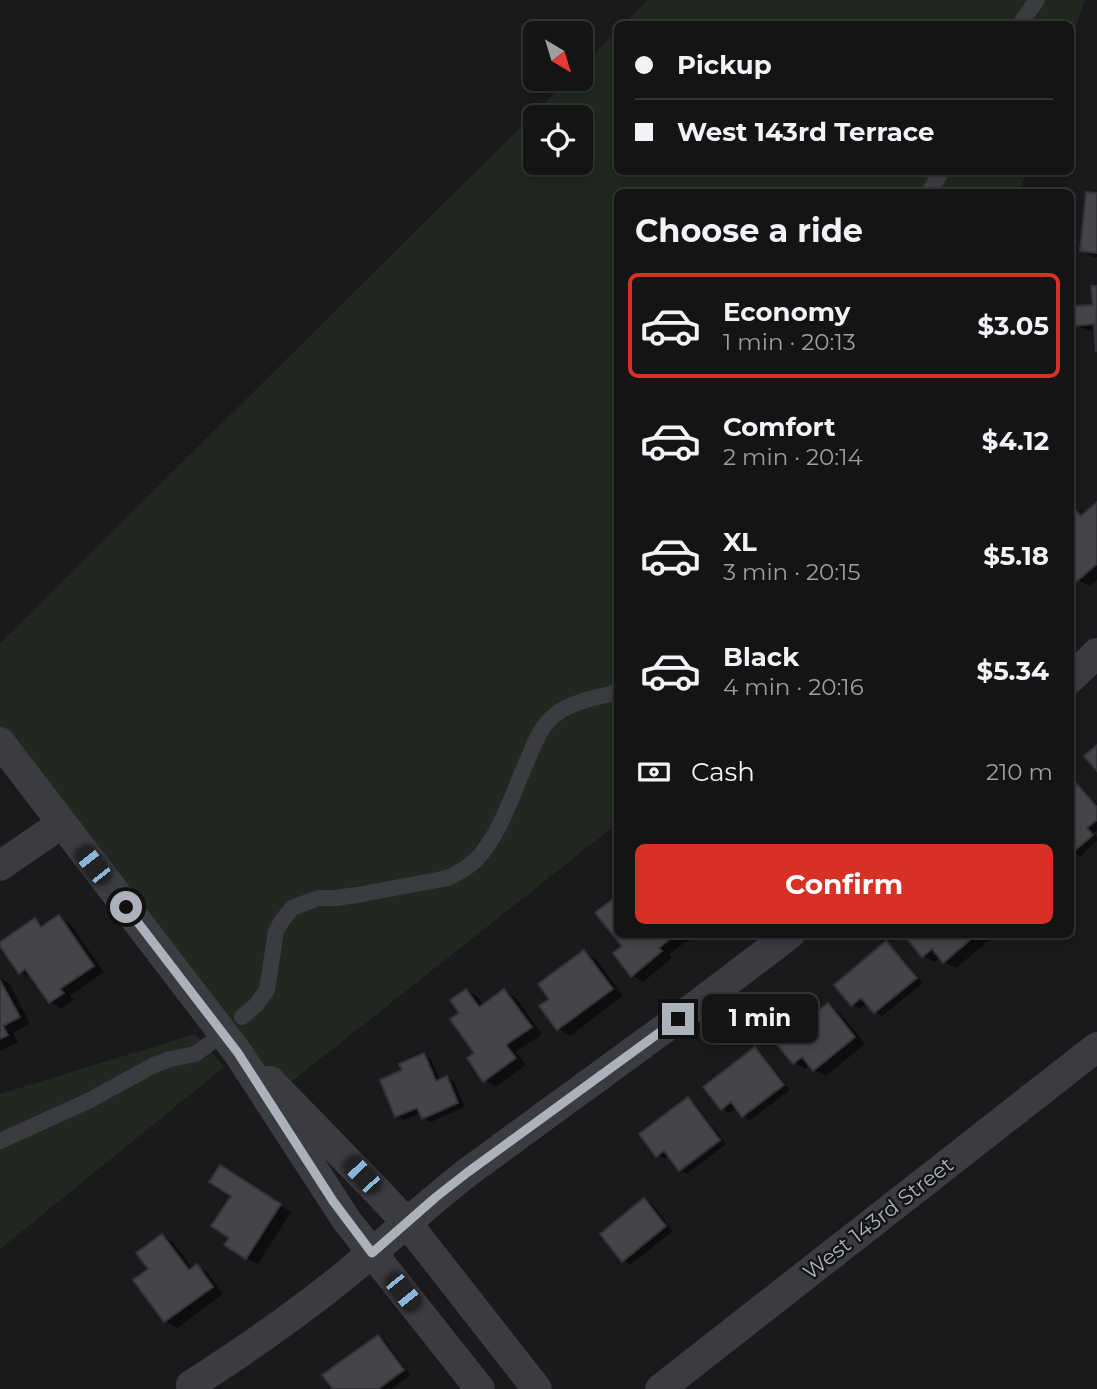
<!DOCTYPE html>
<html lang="en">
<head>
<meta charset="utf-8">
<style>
	body { margin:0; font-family:Montserrat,sans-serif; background:#1d1d1e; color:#f1f3f6; height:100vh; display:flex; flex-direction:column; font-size:26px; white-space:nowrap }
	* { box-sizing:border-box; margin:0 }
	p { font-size:23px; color:#9d9ea0 }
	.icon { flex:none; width:38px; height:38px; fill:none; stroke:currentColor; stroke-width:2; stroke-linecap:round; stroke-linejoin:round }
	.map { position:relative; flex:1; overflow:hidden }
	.side { position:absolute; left:614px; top:189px; width:460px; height:749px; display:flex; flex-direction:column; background:#141415; border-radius:10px; box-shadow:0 4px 10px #0003,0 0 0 2px #333334 }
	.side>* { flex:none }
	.guide { position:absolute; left:614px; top:21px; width:460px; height:154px; border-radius:10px; box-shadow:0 4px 10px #0003,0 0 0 2px #333334; display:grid; align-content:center; height:154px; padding:0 21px; background:#141415 }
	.needle { width:46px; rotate:142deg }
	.tools { position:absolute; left:523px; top:21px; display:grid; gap:14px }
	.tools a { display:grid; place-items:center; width:70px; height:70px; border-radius:10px; background:#141415; box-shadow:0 4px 10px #0003,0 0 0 2px #333334; font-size:35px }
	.end { position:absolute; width:32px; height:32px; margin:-16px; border:9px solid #acb2bc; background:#111; box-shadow:0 0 0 4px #111 }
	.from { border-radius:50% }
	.bubble { position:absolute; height:49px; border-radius:10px; background:#141415; box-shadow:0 4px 10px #0003,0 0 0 2px #333334; font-size:23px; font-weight:700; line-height:49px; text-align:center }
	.car { position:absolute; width:21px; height:42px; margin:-21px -10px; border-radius:9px; box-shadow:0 0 5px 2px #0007; background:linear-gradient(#222 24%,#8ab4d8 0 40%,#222 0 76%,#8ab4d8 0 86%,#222 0) }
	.guide b { display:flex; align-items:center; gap:24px; height:66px; font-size:26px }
	.guide b+b { border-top:2px solid #333334 }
	.guide i { width:18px; height:18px; background:#f1f3f6 }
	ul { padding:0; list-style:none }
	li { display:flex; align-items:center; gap:21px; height:105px; margin:0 14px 10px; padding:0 7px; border:4px solid transparent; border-radius:10px }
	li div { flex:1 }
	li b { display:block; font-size:26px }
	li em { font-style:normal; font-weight:700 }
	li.selected { border-color:#d93025 }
	li>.icon { width:63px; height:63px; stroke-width:1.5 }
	h2 { padding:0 21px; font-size:32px; line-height:84px }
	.pay { display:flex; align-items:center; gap:18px; height:77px; padding:0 21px; font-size:26px }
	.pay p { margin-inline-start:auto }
	.primary-button { display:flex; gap:14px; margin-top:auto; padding:14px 21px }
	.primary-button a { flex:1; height:80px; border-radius:10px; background:#d93025; color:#fff; font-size:28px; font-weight:700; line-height:80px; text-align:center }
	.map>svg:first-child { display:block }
	.green { fill:#202820; fill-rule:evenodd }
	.shadow { fill:#0007 }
	.building { fill:#444549; stroke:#343438; stroke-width:2 }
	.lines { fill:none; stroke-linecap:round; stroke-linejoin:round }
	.service { stroke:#3b3c41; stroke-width:16 }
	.minor { stroke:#3b3c41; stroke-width:30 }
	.route { stroke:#acb2bc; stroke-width:9 }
	.labels { text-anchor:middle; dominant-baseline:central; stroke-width:5; stroke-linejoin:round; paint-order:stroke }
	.street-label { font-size:21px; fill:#acb2bc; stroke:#151517 }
</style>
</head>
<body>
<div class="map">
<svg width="1097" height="1389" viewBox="0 0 1097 1389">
	<rect width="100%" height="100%" fill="#1a1a1c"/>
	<g class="green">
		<path d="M648,0H1085L1071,41V24H624Z"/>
		<path d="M618,30V172H1026L1019,192H618V823L281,1090L0,742V643L569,79H581V67ZM536,117H581V163H536Z"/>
		<path d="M195,1034L224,1067L0,1249V1094Z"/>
	</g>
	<g class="shadow">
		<path d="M1097,195V257H1093L1082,250Z"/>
		<path d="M1097,287V338L1096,330L1088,331L1077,325L1095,306L1093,288Z"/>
		<path d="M1097,505V580L1089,586L1078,580L1071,572V517L1076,513L1083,517Z"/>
		<path d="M1077,786L1084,790L1097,804V830L1093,833L1097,837V841L1080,857L1071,851V791Z"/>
		<path d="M59,917L70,924L104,972L70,996L74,1000L61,1009L50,1002L33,978L32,979L20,972L35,920L46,926Z"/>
		<path d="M618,934H686L690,939L669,954L672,958L643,982L632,975L624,946Z"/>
		<path d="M905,934H993L994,936L956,968L944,962L941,957L934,962L923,956Z"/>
		<path d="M886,943L894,948L923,983L882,1016L875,1012L867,1003L860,1009L853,1005L836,985Z"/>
		<path d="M584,952L595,958L623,996L570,1036L559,1029L542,1007L551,999Z"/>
		<path d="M0,978L9,983L30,1023L13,1033L18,1042L0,1051Z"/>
		<path d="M467,991L478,997L484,1006L505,991L516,998L542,1034L516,1052L526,1065L496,1087L485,1080L461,1013Z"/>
		<path d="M828,1005L839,1012L865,1044L826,1076L815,1070L810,1065L805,1069L794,1062L800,1014L810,1020Z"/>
		<path d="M755,1049L762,1054L790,1090L750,1120L743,1116L737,1107L729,1113L722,1108Z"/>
		<path d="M424,1055L431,1059L440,1081L447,1078L454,1082L465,1107L431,1122L423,1118L421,1113L404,1120L397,1116Z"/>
		<path d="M688,1100L695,1104L721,1137L680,1168L669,1156L665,1159L658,1155Z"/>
		<path d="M723,1140L726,1144L687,1174L682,1171Z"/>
		<path d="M231,1174L291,1212L258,1264L246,1258L231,1237L233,1195Z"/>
		<path d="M644,1200L652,1204L673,1231L630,1265L623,1260Z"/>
		<path d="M162,1236L173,1242L193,1269L197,1266L208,1273L223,1294L177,1328L165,1321L136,1281L150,1270Z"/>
		<path d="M378,1337L385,1341L410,1375L391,1389H335Z"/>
	</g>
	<g class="building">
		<path d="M1086,192L1097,193V253L1080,251Z"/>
		<path d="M1091,286H1097L1096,352L1094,324L1075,326L1073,306L1093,305Z"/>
		<path d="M1097,502V564L1077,581L1071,574V515L1076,511L1081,516Z"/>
		<path d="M1097,745V771L1084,756Z"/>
		<path d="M1077,784L1097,807V820L1087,828L1093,835L1071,854V789Z"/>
		<path d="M618,895V934H676L659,948L662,951L631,977L613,953L622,946L595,913Z"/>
		<path d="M59,915L94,966L60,989L64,993L49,1003L25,969L19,974L0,946V942L35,918L41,927Z"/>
		<path d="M903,934H977L943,963L932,949L922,957Z"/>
		<path d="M886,941L917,978L874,1013L861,998L851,1006L834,985Z"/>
		<path d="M584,950L613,989L557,1030L539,1006L549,999L538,984Z"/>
		<path d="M0,980L20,1017L3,1026L8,1035L0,1039Z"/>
		<path d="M466,989L479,1007L504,989L532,1027L506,1045L516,1058L483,1082L467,1058L474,1053L450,1019L459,1013L450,1000Z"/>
		<path d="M828,1003L855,1037L813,1071L802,1057L793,1064L770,1036L800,1012L806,1020Z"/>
		<path d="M755,1047L784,1085L742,1117L731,1102L721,1110L703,1087Z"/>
		<path d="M424,1053L436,1081L447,1076L458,1103L422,1119L417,1108L395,1117L380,1080L402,1070L399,1064Z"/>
		<path d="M688,1097L720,1140L679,1171L664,1151L656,1157L639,1134Z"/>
		<path d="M220,1165L281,1204L246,1259L224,1245L229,1238L211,1226L231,1196L209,1182Z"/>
		<path d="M644,1198L666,1226L622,1262L600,1234Z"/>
		<path d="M162,1234L189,1270L197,1264L213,1287L164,1322L133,1280L148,1269L136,1253Z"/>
		<path d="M378,1335L404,1370L378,1389H333L322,1375Z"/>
	</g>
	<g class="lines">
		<g class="service">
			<path d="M1020,24L1037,0"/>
			<path d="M929,192L941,172"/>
			<path d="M242,1017L256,1005L267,990L276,931L283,919L292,908L318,898H335L357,895L448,878C458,873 468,868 476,860C501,834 515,787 530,754C536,739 543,724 556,714C573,701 598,697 618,692"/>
			<path d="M0,1141L88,1101L154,1065L170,1059L195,1054L209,1044"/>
		</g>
		<g class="minor">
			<path d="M1071,678L1097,653"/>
			<path d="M0,742L238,1053L347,1221L480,1389"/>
			<path d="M0,866L61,824"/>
			<path d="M270,1081L378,1192L407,1223L537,1389"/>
			<path d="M191,1385C244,1351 295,1316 344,1276C386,1242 426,1205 468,1172L698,1004L790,934"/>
			<path d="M660,1389L1097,1047"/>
		</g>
	</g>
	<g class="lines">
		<path class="route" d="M126,907L238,1053L333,1201L372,1253L436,1197L468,1172L678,1019"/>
	</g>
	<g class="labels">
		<g class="street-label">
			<text transform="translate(878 1218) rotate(-38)">West 143rd Street</text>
		</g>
	</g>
</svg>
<div class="tools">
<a><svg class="needle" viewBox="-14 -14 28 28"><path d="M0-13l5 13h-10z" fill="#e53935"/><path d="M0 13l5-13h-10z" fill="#9d9ea0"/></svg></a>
<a><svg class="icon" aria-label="locate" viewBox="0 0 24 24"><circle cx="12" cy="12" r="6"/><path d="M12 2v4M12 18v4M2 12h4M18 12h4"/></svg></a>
</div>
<i class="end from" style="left:126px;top:907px"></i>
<i class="end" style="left:678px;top:1019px"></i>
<div class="bubble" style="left:702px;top:994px;width:116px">1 min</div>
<i class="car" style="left:93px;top:865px;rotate:322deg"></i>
<i class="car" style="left:362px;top:1175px;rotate:317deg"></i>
<i class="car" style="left:403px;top:1292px;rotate:141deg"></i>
<div class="guide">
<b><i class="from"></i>Pickup</b>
<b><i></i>West 143rd Terrace</b>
</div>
<section class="side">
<h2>Choose a ride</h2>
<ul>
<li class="selected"><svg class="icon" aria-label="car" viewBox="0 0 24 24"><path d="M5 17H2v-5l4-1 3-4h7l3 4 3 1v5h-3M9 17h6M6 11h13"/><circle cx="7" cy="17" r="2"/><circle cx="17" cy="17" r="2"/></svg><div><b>Economy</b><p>1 min · 20:13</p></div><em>$3.05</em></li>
<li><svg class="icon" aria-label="car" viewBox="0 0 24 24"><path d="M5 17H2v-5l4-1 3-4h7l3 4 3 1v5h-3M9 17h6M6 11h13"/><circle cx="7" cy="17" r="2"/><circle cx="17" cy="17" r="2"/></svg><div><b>Comfort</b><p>2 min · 20:14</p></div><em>$4.12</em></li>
<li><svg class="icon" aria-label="car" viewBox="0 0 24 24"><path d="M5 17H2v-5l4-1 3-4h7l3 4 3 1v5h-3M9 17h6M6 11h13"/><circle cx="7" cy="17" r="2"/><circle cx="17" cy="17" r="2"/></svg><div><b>XL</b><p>3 min · 20:15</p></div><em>$5.18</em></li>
<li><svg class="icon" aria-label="car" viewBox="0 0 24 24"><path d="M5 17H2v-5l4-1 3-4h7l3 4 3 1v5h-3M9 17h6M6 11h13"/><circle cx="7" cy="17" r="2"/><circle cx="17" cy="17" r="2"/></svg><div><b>Black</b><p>4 min · 20:16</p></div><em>$5.34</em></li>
</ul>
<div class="pay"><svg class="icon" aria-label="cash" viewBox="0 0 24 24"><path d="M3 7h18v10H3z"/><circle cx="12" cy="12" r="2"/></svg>Cash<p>210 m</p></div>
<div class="primary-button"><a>Confirm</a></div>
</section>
</div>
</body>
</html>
